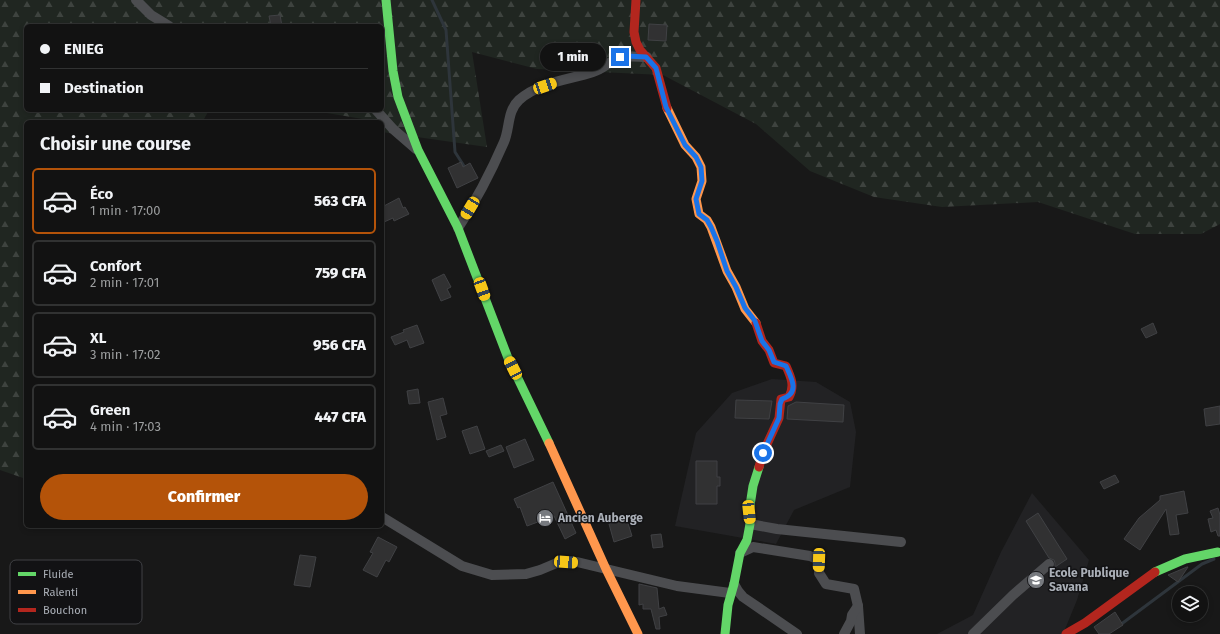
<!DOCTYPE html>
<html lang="fr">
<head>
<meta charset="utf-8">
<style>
	body { margin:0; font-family:"Fira Sans",sans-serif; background:#1b1b1b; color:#f1f3f6; height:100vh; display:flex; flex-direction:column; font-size:15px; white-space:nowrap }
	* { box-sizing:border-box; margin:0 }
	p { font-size:13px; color:#9c9e9f }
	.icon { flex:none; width:22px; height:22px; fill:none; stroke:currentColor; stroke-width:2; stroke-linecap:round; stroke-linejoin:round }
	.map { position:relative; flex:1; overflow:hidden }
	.details { position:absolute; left:24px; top:120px; width:360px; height:408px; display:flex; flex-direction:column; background:#121212; border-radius:6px; box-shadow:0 2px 6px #0003,0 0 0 1px #313232 }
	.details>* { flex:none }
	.guide { position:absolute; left:24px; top:24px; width:360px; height:88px; border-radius:6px; box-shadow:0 2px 6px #0003,0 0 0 1px #313232; display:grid; align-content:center; height:88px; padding:0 16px; background:#121212 }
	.controls { position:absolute; left:1172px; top:586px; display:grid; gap:8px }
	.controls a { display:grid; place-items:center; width:36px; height:36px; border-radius:50%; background:#121212; box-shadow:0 2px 6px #0003,0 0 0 1px #313232; font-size:20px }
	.end { position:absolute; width:18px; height:18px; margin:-9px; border:5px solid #1a73e8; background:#fff; box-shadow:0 0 0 2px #fff }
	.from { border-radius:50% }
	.bubble { position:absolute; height:28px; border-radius:14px; background:#121212; box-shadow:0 2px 6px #0003,0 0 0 1px #313232; font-size:13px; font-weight:800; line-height:28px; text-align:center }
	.car { position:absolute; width:12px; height:24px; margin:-12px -6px; border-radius:5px; box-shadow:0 0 3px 1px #0007; background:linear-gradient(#f5c518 24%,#345 0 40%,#f5c518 0 76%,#345 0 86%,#f5c518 0) }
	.guide b { display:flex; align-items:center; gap:14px; height:38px; font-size:15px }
	.guide b+b { border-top:1px solid #313232 }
	.guide i { width:10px; height:10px; background:#f1f3f6 }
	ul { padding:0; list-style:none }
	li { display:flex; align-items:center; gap:12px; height:66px; margin:0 8px 6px; padding:0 8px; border:2px solid #313232; border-radius:6px }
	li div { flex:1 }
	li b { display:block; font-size:15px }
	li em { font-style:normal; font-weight:800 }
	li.current { border-color:#b45309 }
	li>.icon { width:36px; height:36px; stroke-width:1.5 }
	h2 { padding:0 16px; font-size:18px; line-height:48px }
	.action { display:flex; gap:8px; margin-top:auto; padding:8px 16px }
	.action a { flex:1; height:46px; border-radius:24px; background:#b45309; color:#fff; font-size:16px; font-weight:800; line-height:46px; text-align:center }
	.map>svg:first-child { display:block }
	.built { fill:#222224 }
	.forest { fill:url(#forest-firs) }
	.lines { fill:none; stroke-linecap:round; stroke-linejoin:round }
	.stream { stroke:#2e353b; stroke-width:3 }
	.building { fill:#313132; stroke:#404144 }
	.street { stroke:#4c4d50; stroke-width:10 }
	.fast { stroke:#63d668; stroke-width:9 }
	.slow { stroke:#ff974d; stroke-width:9 }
	.jam { stroke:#b3261e; stroke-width:9 }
	.route { stroke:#1a73e8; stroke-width:5 }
	.labels { text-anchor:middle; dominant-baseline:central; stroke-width:3; stroke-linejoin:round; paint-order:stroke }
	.poi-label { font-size:12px; font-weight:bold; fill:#aaafb7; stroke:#121214; text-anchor:start }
	.key { fill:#121214; stroke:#404145; stroke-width:1 }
	.key-label { font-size:11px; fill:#aaafb7 }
</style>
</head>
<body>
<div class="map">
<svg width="1220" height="634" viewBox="0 0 1220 634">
	<defs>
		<pattern id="forest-firs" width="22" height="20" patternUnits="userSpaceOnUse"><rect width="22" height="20" fill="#202621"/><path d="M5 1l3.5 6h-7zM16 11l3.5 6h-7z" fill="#3e433f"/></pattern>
	</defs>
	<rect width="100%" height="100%" fill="#181818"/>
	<g class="built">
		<path d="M772,379L816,382L850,402L856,432L850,487L794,510L776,544L675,526L696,433L732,393Z"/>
		<path d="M1032,493L1089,560L1077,600L1063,634H937L973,615L1001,552Z"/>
	</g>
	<path class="forest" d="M0,0H1220V224L1201,234H1135L1038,202L942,207L874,197L810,171L756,124L663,75L537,69L472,52L487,147L382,132V122H365L363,119L309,110H382V26H26V110H209L204,119V122H26V479L0,470Z"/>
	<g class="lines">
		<g class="stream">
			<path d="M432,0L446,30L455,152L464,166"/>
			<path d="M1120,625L1202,564L1214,559"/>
		</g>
	</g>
	<g class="building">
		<path d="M280,15L282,26H271L269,16Z"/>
		<path d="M649,24L667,25L666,41L648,40Z"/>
		<path d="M461,162L463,167L470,163L478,178L457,188L448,168Z"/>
		<path d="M399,198L403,208L405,207L409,214L394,221L393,218L384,222L382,218V207Z"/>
		<path d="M444,274L451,287L447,289L451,297L441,301L432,280Z"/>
		<path d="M1153,323L1157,333L1146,338L1141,329Z"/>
		<path d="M417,325L424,343L410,348L407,340L395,345L391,337L404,332L403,330Z"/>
		<path d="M418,389L420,403L409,404L407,391Z"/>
		<path d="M443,398L447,414L440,416L446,437L437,440L428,402Z"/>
		<path d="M736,400L772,401L769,419L735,418Z"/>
		<path d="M796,402L844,405L843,422L787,419L788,406Z"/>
		<path d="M1220,406V424L1206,426L1204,409Z"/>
		<path d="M477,426L485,449L470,454L462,431Z"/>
		<path d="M525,439L534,460L514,468L506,447Z"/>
		<path d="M501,445L504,451L489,457L486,451Z"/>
		<path d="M696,461H717V477H720V486H717V504H696Z"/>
		<path d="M1115,475L1119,482L1104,489L1100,482Z"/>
		<path d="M553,482L576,533L565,539L554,516L527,526L520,507L518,508L514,499Z"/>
		<path d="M1184,491L1188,513L1176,515L1179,534L1170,535L1166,509L1140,550L1124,539L1139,518L1160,500V496Z"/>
		<path d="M1218,508L1220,515V536H1218L1216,530L1211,532L1208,519L1213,518L1210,511Z"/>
		<path d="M1038,513L1067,559L1055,567V563L1054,560L1049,558L1026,521Z"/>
		<path d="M626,517L632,536L614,542L609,524L616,522V518Z"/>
		<path d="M661,534L663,547L653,548L651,535Z"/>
		<path d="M378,537L397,547L389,562L386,560L377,577L363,570L373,553L370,552Z"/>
		<path d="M300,555L316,557L310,587L294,585Z"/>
		<path d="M1188,567L1178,582L1168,575L1187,567Z"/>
		<path d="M639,584L657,588L659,609L664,607L667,615L659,617L660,629H656L651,609H643V604L639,605Z"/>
		<path d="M1115,612L1123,625L1109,634H1099L1094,627Z"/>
	</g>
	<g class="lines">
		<g class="street">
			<path d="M136,0L151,15L169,26"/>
			<path d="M376,110L393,129L416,149"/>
			<path d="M458,228C476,201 491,172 504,142C510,128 507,111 519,100C539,82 569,80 593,72C603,69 610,61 619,58C628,55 638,57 647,57"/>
			<path d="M382,517L462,566L492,575L526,574L540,570L559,562H577L677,586L730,593"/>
			<path d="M750,524L777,529L901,542"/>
			<path d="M740,553L753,547L810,556L819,560V573L826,584L854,589L858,606L860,634"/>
			<path d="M734,584L738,591L743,597L797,634"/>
			<path d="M844,634L851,621L852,615L858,606"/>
			<path d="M973,634L1013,595L1049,564"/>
		</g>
		<g class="fast">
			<path d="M386,0L393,71L398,97L418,150L458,228L508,358L549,443"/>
			<path d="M1155,572L1185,559L1218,552"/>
			<path d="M725,634L728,605L734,584L740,553L747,540L750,524L749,512L753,486L759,467"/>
		</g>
		<g class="slow">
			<path d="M667,108L685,145L696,157L701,167L702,181L696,199L699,214L707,220L711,227L727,271L736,287L745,309L756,323"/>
			<path d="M549,443L606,569L638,634"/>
		</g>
		<g class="jam">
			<path d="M636,0L634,32L636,42L640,50L656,68L667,108"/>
			<path d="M756,323L762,341L769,350L774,363L786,366C791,377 795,386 789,397L781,399L779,418L763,453L759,467"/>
			<path d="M1066,634L1085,623L1155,572"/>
		</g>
	</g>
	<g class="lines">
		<path class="route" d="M620,57L627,56L646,57L656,68L666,107L685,145L696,157L701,167L702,181L696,199L699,214L707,220L711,227L717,241L727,271L736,287L745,308L755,321L762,341L769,350L774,362L786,366C792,379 800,393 782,399L780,404L779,418L763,453"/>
	</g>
	<defs>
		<symbol id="hotel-disc" viewBox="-11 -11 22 22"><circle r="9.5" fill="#777a7f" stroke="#121214"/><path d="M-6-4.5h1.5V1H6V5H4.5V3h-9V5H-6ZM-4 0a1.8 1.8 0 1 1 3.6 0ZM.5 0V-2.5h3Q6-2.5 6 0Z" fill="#fff"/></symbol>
		<symbol id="school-disc" viewBox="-11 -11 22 22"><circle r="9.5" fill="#777a7f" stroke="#121214"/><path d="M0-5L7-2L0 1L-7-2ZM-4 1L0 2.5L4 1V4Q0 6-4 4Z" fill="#fff"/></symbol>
	</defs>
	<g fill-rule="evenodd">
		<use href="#hotel-disc" x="535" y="508" width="20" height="20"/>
		<use href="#school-disc" x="1026" y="570" width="20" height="20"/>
	</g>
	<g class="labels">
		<g class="poi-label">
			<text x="558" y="518">Ancien Auberge</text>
			<text x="1049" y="573">Ecole Publique<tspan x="1049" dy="14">Savana</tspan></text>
		</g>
	</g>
	<rect x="10" y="560" width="132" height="64" rx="6" class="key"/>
	<rect x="18" y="572" width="18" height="4" fill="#63d668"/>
	<rect x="18" y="590" width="18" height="4" fill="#ff974d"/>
	<rect x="18" y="608" width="18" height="4" fill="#b3261e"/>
	<g class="key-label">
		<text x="43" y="578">Fluide</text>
		<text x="43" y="596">Ralenti</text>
		<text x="43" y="614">Bouchon</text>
	</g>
</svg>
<div class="controls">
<a><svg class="icon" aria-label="layers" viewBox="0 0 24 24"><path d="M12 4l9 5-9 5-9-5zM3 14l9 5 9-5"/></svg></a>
</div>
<i class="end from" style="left:763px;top:453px"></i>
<i class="end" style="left:620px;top:57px"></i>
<div class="bubble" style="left:540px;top:43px;width:66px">1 min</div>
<i class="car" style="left:545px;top:86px;rotate:71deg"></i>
<i class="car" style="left:470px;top:208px;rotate:211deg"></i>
<i class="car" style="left:482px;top:289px;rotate:160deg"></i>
<i class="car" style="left:513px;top:368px;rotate:333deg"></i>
<i class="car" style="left:749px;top:512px;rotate:174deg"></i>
<i class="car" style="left:819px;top:560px;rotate:182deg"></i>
<i class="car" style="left:566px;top:562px;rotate:94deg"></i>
<div class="guide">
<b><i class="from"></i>ENIEG</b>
<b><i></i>Destination</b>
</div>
<section class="details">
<h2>Choisir une course</h2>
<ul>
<li class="current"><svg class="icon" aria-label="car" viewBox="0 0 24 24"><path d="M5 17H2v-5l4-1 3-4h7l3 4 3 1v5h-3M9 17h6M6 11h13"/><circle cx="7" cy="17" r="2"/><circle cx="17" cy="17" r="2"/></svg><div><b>Éco</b><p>1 min · 17:00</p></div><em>563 CFA</em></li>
<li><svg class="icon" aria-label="car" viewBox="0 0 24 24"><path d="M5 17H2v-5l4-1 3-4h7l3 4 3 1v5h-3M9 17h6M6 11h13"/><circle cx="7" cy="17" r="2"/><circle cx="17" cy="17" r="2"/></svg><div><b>Confort</b><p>2 min · 17:01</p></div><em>759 CFA</em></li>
<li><svg class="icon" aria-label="car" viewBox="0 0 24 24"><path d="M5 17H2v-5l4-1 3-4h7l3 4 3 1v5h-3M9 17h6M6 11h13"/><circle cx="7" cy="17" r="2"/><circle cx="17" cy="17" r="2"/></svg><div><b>XL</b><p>3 min · 17:02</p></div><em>956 CFA</em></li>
<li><svg class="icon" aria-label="car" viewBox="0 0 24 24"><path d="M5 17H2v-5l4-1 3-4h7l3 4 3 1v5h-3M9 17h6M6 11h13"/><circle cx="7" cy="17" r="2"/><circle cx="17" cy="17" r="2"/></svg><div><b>Green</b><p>4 min · 17:03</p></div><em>447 CFA</em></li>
</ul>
<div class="action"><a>Confirmer</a></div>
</section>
</div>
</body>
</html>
